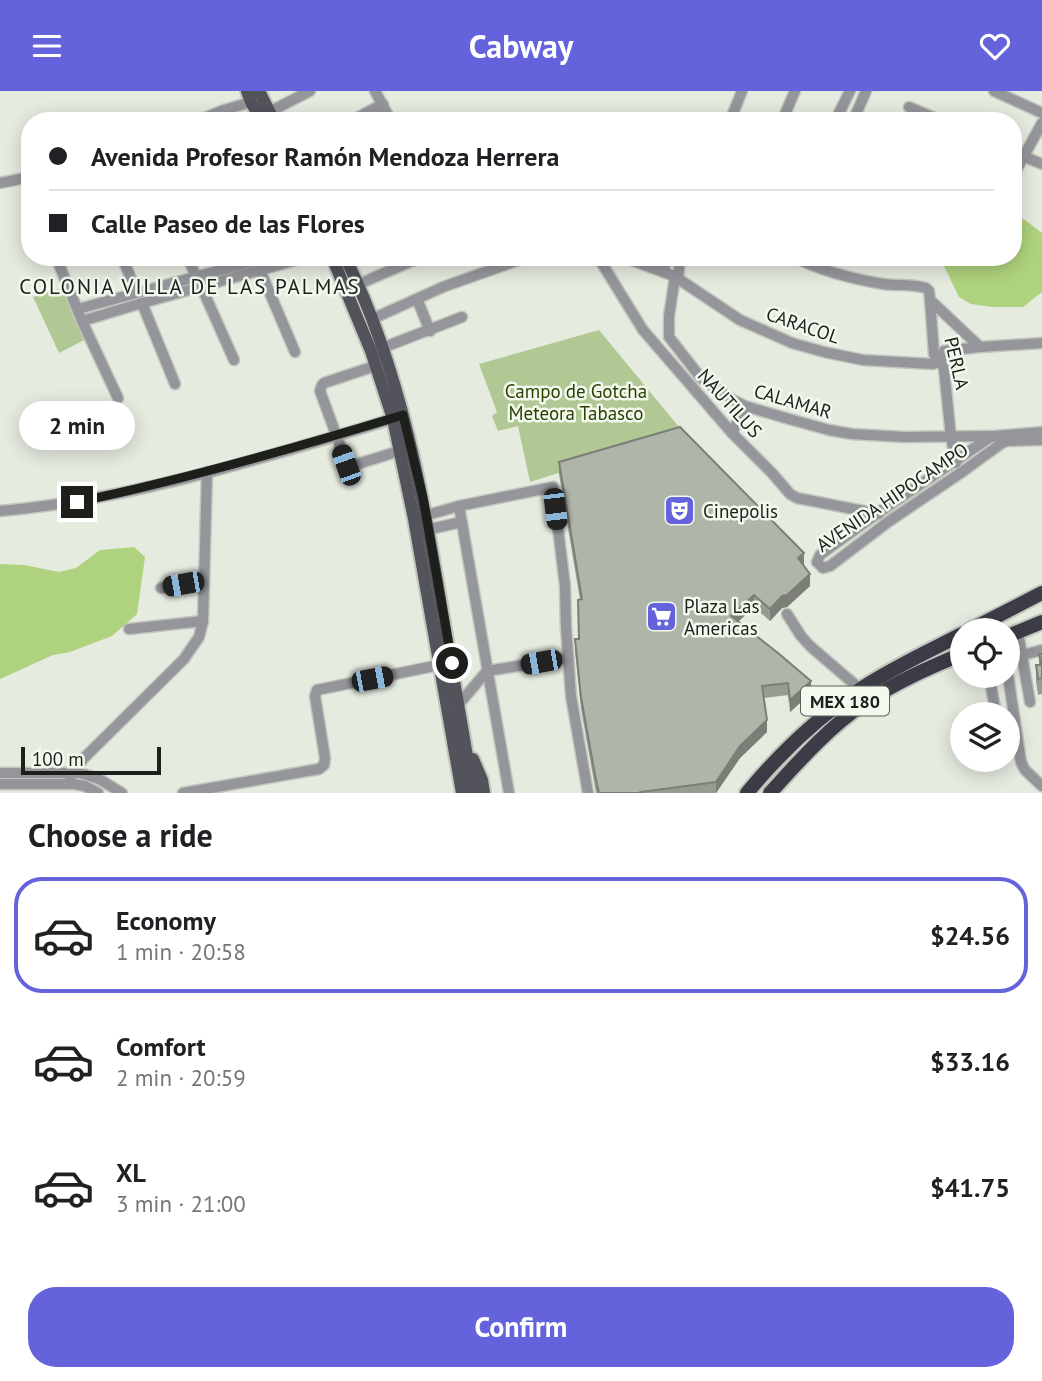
<!DOCTYPE html>
<html lang="en">
<head>
<meta charset="utf-8">
<style>
	body { margin:0; font-family:"PT Sans",sans-serif; background:#f6f6f6; color:#202124; height:100vh; display:flex; flex-direction:column; font-size:26px; white-space:nowrap }
	* { box-sizing:border-box; margin:0 }
	p { font-size:23px; color:#757577 }
	.icon { flex:none; width:38px; height:38px; fill:none; stroke:currentColor; stroke-width:2; stroke-linecap:round; stroke-linejoin:round }
	.map { position:relative; height:702px; overflow:hidden }
	.drawer { display:flex; flex-direction:column; background:#fff; flex:1 }
	.drawer>* { flex:none }
	.top-card { position:absolute; left:21px; top:21px; width:1001px; height:154px; border-radius:28px; box-shadow:0 4px 18px #0003; display:grid; align-content:center; height:154px; padding:0 28px; background:#fff }
	.buttons { position:absolute; left:950px; top:527px; display:grid; gap:14px }
	.buttons a { display:grid; place-items:center; width:70px; height:70px; border-radius:50%; background:#fff; box-shadow:0 4px 18px #0003; font-size:35px }
	.scale { position:absolute; left:21px; bottom:18px; width:140px; box-sizing:border-box; padding-left:7px; border:4px solid #1d1f1b; border-top:0; font-size:19px; line-height:24px; white-space:nowrap; color:#1d1f1b; -webkit-text-stroke:5px #f3f9ee; paint-order:stroke }
	.end { position:absolute; width:32px; height:32px; margin:-16px; border:9px solid #1d1f1b; background:#fff; box-shadow:0 0 0 4px #fff }
	.from { border-radius:50% }
	.bubble { position:absolute; height:49px; border-radius:24px; background:#fff; box-shadow:0 4px 18px #0003; font-size:23px; font-weight:700; line-height:49px; text-align:center }
	.car { position:absolute; width:21px; height:42px; margin:-21px -10px; border-radius:9px; box-shadow:0 0 5px 2px #0007; background:linear-gradient(#222 24%,#8ab4d8 0 40%,#222 0 76%,#8ab4d8 0 86%,#222 0) }
	.top-card b { display:flex; align-items:center; gap:24px; height:66px; font-size:26px }
	.top-card b+b { border-top:2px solid #e0e0e0 }
	.top-card i { width:18px; height:18px; background:#202124 }
	ul { padding:0; list-style:none }
	li { display:flex; align-items:center; gap:21px; height:116px; margin:0 14px 10px; padding:0 14px; border:4px solid transparent; border-radius:28px }
	li div { flex:1 }
	li b { display:block; font-size:26px }
	li em { font-style:normal; font-weight:700 }
	li.selected { border-color:#6563dc }
	li>.icon { width:63px; height:63px; stroke-width:1.5 }
	h2 { padding:0 28px; font-size:32px; line-height:84px }
	.button { display:flex; gap:14px; margin-top:auto; padding:14px 28px }
	.button a { flex:1; height:80px; border-radius:28px; background:#6563dc; color:#fff; font-size:28px; font-weight:700; line-height:80px; text-align:center }
	header { display:flex; justify-content:space-between; align-items:center; height:91px; padding:0 28px; background:#6563dc; color:#fff; font-size:32px; font-weight:700 }
	.map>svg:first-child { display:block }
	.green { fill:#b1c895 }
	.water { fill:#aed27d }
	.lines { fill:none; stroke-linecap:round; stroke-linejoin:round }
	.minor-casing { stroke:#c2c6bd; stroke-width:13 }
	.major-casing { stroke:#c2c6bd; stroke-width:16 }
	.highway-casing { stroke:#c2c6bd; stroke-width:18 }
	.minor { stroke:#95969b; stroke-width:10 }
	.major { stroke:#52535b; stroke-width:12 }
	.highway { stroke:#3b3c45; stroke-width:14 }
	.wall { fill:#979c92 }
	.shaded-wall { fill:#7b7f77 }
	.building { fill:#b0b5aa; stroke:#7b7f77; stroke-width:2 }
	.route { stroke:#1d1f1b; stroke-width:9 }
	.labels { text-anchor:middle; dominant-baseline:central; stroke-width:5; stroke-linejoin:round; paint-order:stroke }
	.shield { fill:#f3f9ee; stroke:#5d605a; stroke-width:2 }
	.shield-label { font-size:18px; font-weight:bold; fill:#1d1f1b }
	.street-label { font-size:19px; fill:#1d1f1b; stroke:#f3f9ee }
	.park-label { font-size:19px; fill:#2c4100; stroke:#f3f9ee }
	.poi-label { font-size:19px; fill:#1d1f1b; stroke:#f3f9ee; text-anchor:start }
	.neighbourhood-label { font-size:21px; letter-spacing:2px; fill:#1d1f1b; stroke:#f3f9ee }
</style>
</head>
<body>
<header><svg class="icon" aria-label="menu" viewBox="0 0 24 24"><path d="M4 6h16M4 12h16M4 18h16"/></svg>Cabway<svg class="icon" aria-label="heart" viewBox="0 0 24 24"><path d="M12 20l-8-8c-3-5 5-10 8-4 3-6 11-1 8 4z"/></svg></header>
<div class="map">
<svg width="1042" height="702" viewBox="0 0 1042 702">
	<rect width="100%" height="100%" fill="#e6ebe0"/>
	<g class="green">
		<path d="M62,197L81,231L86,248L59,262L33,206Z"/>
		<path d="M599,239L684,342L530,391L518,335L498,340L492,325L497,321L479,273Z"/>
	</g>
	<g class="water">
		<path d="M1013,125L1025,129L1042,142V201L1023,216H992L971,213L959,206L944,175L935,171L897,170L874,166H1013Z"/>
		<path d="M134,456L145,466L137,523L112,545L70,561L53,564L0,588V473L24,474L59,481L76,477L100,459Z"/>
	</g>
	<g class="lines">
		<defs>
			<g id="minor">
				<path d="M375,0L391,30"/>
				<path d="M994,0L1042,22"/>
				<path d="M909,16L942,30"/>
				<path d="M269,21L310,0"/>
				<path d="M197,30L224,19L251,11"/>
				<path d="M351,30L383,13"/>
				<path d="M730,30L742,0"/>
				<path d="M782,30L795,0"/>
				<path d="M835,30L850,0"/>
				<path d="M853,30L866,0"/>
				<path d="M1013,61L1042,73"/>
				<path d="M1013,85L1042,32"/>
				<path d="M0,92L30,86"/>
				<path d="M56,166L82,230L118,307"/>
				<path d="M122,166L137,202"/>
				<path d="M188,166L196,186"/>
				<path d="M598,166L643,239L732,342L772,382L790,403L797,407L879,423"/>
				<path d="M623,166L674,185L740,229L792,252L824,261L863,269L933,273L941,269L944,260L980,256"/>
				<path d="M794,166C822,180 852,188 883,193C897,195 912,193 926,197L929,200L930,209L980,256L1042,252"/>
				<path d="M260,179L295,261"/>
				<path d="M664,181L666,166"/>
				<path d="M675,186L669,225V246L701,287L733,309L745,315L789,328L829,339L852,343L905,346L992,345"/>
				<path d="M678,188L680,166"/>
				<path d="M357,194L421,166"/>
				<path d="M201,195L234,269"/>
				<path d="M417,208L430,240"/>
				<path d="M930,209L934,263C936,270 942,271 944,278L951,346L956,372"/>
				<path d="M142,212L175,293"/>
				<path d="M78,218L269,166"/>
				<path d="M372,228L443,196L519,169"/>
				<path d="M82,230L142,212L307,166"/>
				<path d="M382,257L462,226"/>
				<path d="M375,275L324,292L322,294L320,300L348,376L399,360"/>
				<path d="M1042,341L995,345L989,347L878,422L820,464L817,471L823,477L830,475L888,431L962,381L1002,352L1007,350L1042,349"/>
				<path d="M732,342L745,315"/>
				<path d="M459,415L509,702"/>
				<path d="M0,420C136,408 269,365 399,326"/>
				<path d="M420,426L459,415L553,396L565,495L566,536L571,605L588,702"/>
				<path d="M421,440L462,431"/>
				<path d="M161,497L204,489"/>
				<path d="M787,523L801,545L810,555L860,598"/>
				<path d="M129,538L203,530"/>
				<path d="M1018,541L1030,611"/>
				<path d="M1022,564L1042,559"/>
				<path d="M989,584L996,623"/>
				<path d="M1008,584L1021,671L1025,679L1042,695"/>
				<path d="M459,613L487,580L568,567"/>
				<path d="M0,682H80L99,688L122,702"/>
				<path d="M69,692L72,682L84,667L184,568L199,546L203,530L207,381"/>
				<path d="M0,693H74L85,695L98,702"/>
				<path d="M183,702L319,678L324,674L325,667L315,605L317,599L444,573"/>
			</g>
			<g id="major">
				<path d="M247,0L251,11L262,30"/>
				<path d="M259,0L274,30"/>
				<path d="M332,166L371,260L393,328L414,428L462,702"/>
				<path d="M345,166C405,286 425,419 447,550C456,601 465,651 473,702"/>
				<path d="M473,668L482,689L484,702"/>
			</g>
			<g id="highway">
				<path d="M970,539L1042,502"/>
				<path d="M1008,545L1042,531"/>
				<path d="M747,702C780,662 819,625 862,597C894,576 929,560 962,543"/>
				<path d="M770,702C799,670 829,636 865,612C896,591 928,577 962,563"/>
			</g>
		</defs>
		<use href="#minor" class="minor-casing"/>
		<use href="#major" class="major-casing"/>
		<use href="#highway" class="highway-casing"/>
		<use href="#minor" class="minor"/>
		<use href="#major" class="major"/>
		<use href="#highway" class="highway"/>
	</g>
	<g class="wall">
		<path d="M559,371L804,474L810,495L787,516L782,517L770,530L754,516L738,531L811,602L790,621L788,604L764,607L767,641L740,667L716,702H596L581,618L575,560V548H579L580,509L559,383Z"/>
		<path d="M1039,563H1042V603L1038,604L1036,590V574H1039Z"/>
	</g>
	<g class="shaded-wall">
		<path d="M804,462V474L798,480V467Z"/>
		<path d="M810,483V495L787,516L782,517L770,530V518L782,505Z"/>
		<path d="M754,504V516L731,537V525Z"/>
		<path d="M811,590V602L790,621V609Z"/>
		<path d="M767,629V641L740,667L716,702V691L740,655Z"/>
	</g>
	<g class="building">
		<path d="M680,336L804,462L798,467L810,483L787,504L782,505L770,518L754,504L731,525L778,562L811,590L790,609L788,592L762,595L767,629L740,655L716,691L641,701L642,702H599L595,684L581,606L575,548H579L578,509L582,508L559,371Z"/>
		<path d="M1039,563H1042V587L1038,588L1036,574H1041Z"/>
	</g>
	<g class="lines">
		<path class="route" d="M77,411C187,388 295,357 403,324L423,407L452,572"/>
	</g>
	<defs>
		<symbol id="theatre-square" viewBox="-11 -11 22 22"><rect x="-9" y="-9" width="18" height="18" rx="4" fill="#6563dc" stroke="#f3f9ee"/><path d="M-5-5.5Q0-4 5-5.5V0Q5 5 0 6Q-5 5-5 0ZM-3.3-2.5H-1v1.5H-3.3ZM1-2.5H3.3v1.5H1ZM-2.8 1Q0 5.5 2.8 1Z" fill="#fff"/></symbol>
		<symbol id="supermarket-square" viewBox="-11 -11 22 22"><rect x="-9" y="-9" width="18" height="18" rx="4" fill="#6563dc" stroke="#f3f9ee"/><path d="M-6-5.5h2.5l.6 2H6L4.5 2H-2.5L-4.4-4H-6ZM-1.5 3.2a1.3 1.3 0 1 0 .1 0ZM3 3.2a1.3 1.3 0 1 0 .1 0Z" fill="#fff"/></symbol>
	</defs>
	<g fill-rule="evenodd">
		<use href="#theatre-square" x="662" y="402" width="35" height="35"/>
		<use href="#supermarket-square" x="644" y="508" width="35" height="35"/>
	</g>
	<g class="labels">
		<rect class="shield" x="801" y="595.5" width="88" height="29" rx="5"/>
		<g class="shield-label">
			<text x="845" y="610">MEX 180</text>
		</g>
		<g class="street-label">
			<text transform="translate(803 234) rotate(19)">CARACOL</text>
			<text transform="translate(957 272) rotate(77)">PERLA</text>
			<text transform="translate(793 310) rotate(16)">CALAMAR</text>
			<text transform="translate(730 312) rotate(48)">NAUTILUS</text>
			<text transform="translate(892 406) rotate(-34)">AVENIDA HIPOCAMPO</text>
		</g>
		<g class="park-label">
			<text x="576" y="300">Campo de Gotcha<tspan x="576" dy="22">Meteora Tabasco</tspan></text>
		</g>
		<g class="poi-label">
			<text x="703" y="420">Cinepolis</text>
			<text x="684" y="515">Plaza Las<tspan x="684" dy="22">Americas</tspan></text>
		</g>
		<g class="neighbourhood-label">
			<text x="190" y="195">COLONIA VILLA DE LAS PALMAS</text>
		</g>
	</g>
</svg>
<div class="buttons">
<a><svg class="icon" aria-label="locate" viewBox="0 0 24 24"><circle cx="12" cy="12" r="6"/><path d="M12 2v4M12 18v4M2 12h4M18 12h4"/></svg></a>
<a><svg class="icon" aria-label="layers" viewBox="0 0 24 24"><path d="M12 4l9 5-9 5-9-5zM3 14l9 5 9-5"/></svg></a>
</div>
<div class="scale">100 m</div>
<i class="end from" style="left:452px;top:572px"></i>
<i class="end" style="left:77px;top:411px"></i>
<div class="bubble" style="left:19px;top:310px;width:116px">2 min</div>
<i class="car" style="left:346px;top:374px;rotate:340deg"></i>
<i class="car" style="left:555px;top:418px;rotate:173deg"></i>
<i class="car" style="left:183px;top:493px;rotate:260deg"></i>
<i class="car" style="left:541px;top:571px;rotate:260deg"></i>
<i class="car" style="left:372px;top:588px;rotate:79deg"></i>
<div class="top-card">
<b><i class="from"></i>Avenida Profesor Ramón Mendoza Herrera</b>
<b><i></i>Calle Paseo de las Flores</b>
</div>
</div>
<section class="drawer">
<h2>Choose a ride</h2>
<ul>
<li class="selected"><svg class="icon" aria-label="car" viewBox="0 0 24 24"><path d="M5 17H2v-5l4-1 3-4h7l3 4 3 1v5h-3M9 17h6M6 11h13"/><circle cx="7" cy="17" r="2"/><circle cx="17" cy="17" r="2"/></svg><div><b>Economy</b><p>1 min · 20:58</p></div><em>$24.56</em></li>
<li><svg class="icon" aria-label="car" viewBox="0 0 24 24"><path d="M5 17H2v-5l4-1 3-4h7l3 4 3 1v5h-3M9 17h6M6 11h13"/><circle cx="7" cy="17" r="2"/><circle cx="17" cy="17" r="2"/></svg><div><b>Comfort</b><p>2 min · 20:59</p></div><em>$33.16</em></li>
<li><svg class="icon" aria-label="car" viewBox="0 0 24 24"><path d="M5 17H2v-5l4-1 3-4h7l3 4 3 1v5h-3M9 17h6M6 11h13"/><circle cx="7" cy="17" r="2"/><circle cx="17" cy="17" r="2"/></svg><div><b>XL</b><p>3 min · 21:00</p></div><em>$41.75</em></li>
</ul>
<div class="button"><a>Confirm</a></div>
</section>
</body>
</html>
